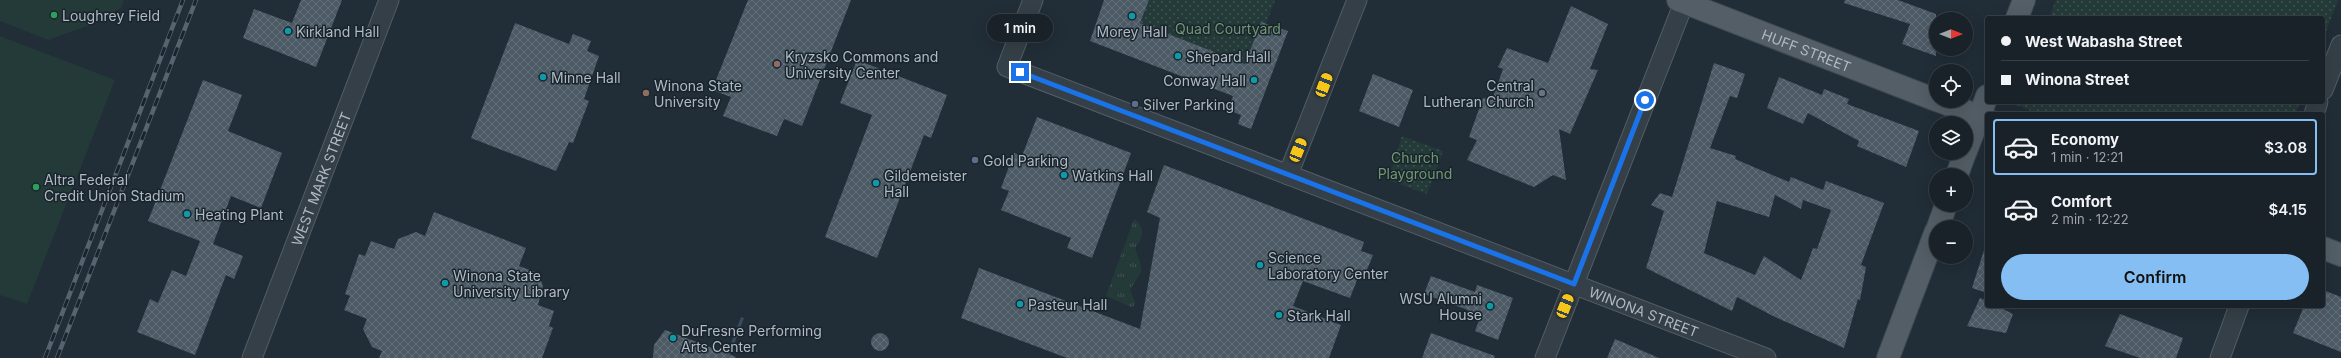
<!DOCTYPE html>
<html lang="en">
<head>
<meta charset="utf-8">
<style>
	body { margin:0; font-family:Inter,sans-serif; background:#222a31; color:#f1f3f6; height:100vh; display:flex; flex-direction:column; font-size:15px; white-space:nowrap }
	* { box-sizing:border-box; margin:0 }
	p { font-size:13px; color:#9fa4a8 }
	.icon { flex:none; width:22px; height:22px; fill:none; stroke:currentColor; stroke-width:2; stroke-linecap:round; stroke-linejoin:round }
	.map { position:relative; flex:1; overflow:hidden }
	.drawer { position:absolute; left:1985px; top:112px; width:340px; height:196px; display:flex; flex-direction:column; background:#192229; border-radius:4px; box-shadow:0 4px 16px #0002,0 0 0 1px #373f46 }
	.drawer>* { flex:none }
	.hud { position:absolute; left:1985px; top:16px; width:340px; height:88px; border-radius:4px; box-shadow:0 4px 16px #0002,0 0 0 1px #373f46; display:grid; align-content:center; height:88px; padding:0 16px; background:#192229 }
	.needle { width:26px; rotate:90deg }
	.controls { position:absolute; left:1929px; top:12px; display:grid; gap:8px }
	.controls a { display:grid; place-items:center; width:44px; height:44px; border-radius:50%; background:#192229; box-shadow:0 4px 16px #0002,0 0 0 1px #373f46; font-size:20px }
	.end { position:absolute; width:18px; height:18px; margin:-9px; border:5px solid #1a73e8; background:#fff; box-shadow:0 0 0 2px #fff }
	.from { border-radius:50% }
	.bubble { position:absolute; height:28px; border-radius:14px; background:#192229; box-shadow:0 4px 16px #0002,0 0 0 1px #373f46; font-size:13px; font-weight:600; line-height:28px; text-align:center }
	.car { position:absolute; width:12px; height:24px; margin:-12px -6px; border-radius:5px; box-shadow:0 0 3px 1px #0007; background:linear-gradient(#f5c518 24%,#345 0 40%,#f5c518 0 76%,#345 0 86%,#f5c518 0) }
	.hud b { display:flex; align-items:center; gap:14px; height:38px; font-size:15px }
	.hud b+b { border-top:1px solid #373f46 }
	.hud i { width:10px; height:10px; background:#f1f3f6 }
	ul { padding:7px 0 0; list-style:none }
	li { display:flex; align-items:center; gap:12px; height:56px; margin:0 8px 6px; padding:0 8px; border:2px solid transparent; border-radius:4px }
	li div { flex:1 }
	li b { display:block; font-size:15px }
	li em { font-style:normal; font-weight:600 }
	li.selected { border-color:#85bef3 }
	li>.icon { width:36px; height:36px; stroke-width:1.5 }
	.button { display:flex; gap:8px; margin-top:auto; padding:8px 16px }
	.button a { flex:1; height:46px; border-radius:24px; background:#85bef3; color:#111; font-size:16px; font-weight:600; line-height:46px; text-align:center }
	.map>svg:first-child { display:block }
	.grass { fill:url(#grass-tufts) }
	.park { fill:url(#park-dots) }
	.pitch { fill:#243a39 }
	.water { fill:#364c5d }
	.building { fill:url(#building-cross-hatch); fill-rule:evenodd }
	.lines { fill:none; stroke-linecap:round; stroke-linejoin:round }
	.minor-casing { stroke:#525d65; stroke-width:21 }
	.major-casing { stroke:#3e4851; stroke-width:24 }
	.minor { stroke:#353f47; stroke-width:19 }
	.major { stroke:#535e67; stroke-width:22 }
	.rail-casing { stroke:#57636e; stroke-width:4.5 }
	.rail { stroke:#1a242c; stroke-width:3; stroke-dasharray:9; stroke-linecap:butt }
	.route { stroke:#1a73e8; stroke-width:5 }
	.leisure-dot { fill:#2e9e5b; stroke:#1a242c; stroke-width:1.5 }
	.culture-dot { fill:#0f9aa8; stroke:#1a242c; stroke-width:1.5 }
	.education-dot { fill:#8d6e63; stroke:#1a242c; stroke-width:1.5 }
	.worship-dot { fill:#6b7280; stroke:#1a242c; stroke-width:1.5 }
	.service-dot { fill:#5c6f8a; stroke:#1a242c; stroke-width:1.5 }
	.labels { text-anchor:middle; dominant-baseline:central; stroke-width:3; stroke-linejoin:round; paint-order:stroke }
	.poi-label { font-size:14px; fill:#afbac4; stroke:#1a242c; text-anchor:start }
	.park-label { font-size:14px; fill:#709873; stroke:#1a242c }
	.street-label { font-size:14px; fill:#afbac4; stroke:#1a242c }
</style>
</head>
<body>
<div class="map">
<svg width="2341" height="358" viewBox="0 0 2341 358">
	<defs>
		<pattern id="grass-tufts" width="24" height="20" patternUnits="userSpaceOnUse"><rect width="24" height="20" fill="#243a39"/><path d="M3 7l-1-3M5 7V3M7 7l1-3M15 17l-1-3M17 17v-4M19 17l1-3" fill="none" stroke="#415454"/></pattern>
		<pattern id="park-dots" width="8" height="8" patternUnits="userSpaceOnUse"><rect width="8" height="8" fill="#243a39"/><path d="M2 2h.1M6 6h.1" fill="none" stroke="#415454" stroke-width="1.8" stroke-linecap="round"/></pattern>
		<pattern id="building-cross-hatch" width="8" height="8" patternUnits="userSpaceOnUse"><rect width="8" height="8" fill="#4c5a66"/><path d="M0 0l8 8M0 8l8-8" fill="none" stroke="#63707a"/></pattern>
	</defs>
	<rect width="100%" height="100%" fill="#212d37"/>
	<path class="grass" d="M1134,219C1146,227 1143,238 1135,248L1141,265V272L1130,290L1135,302L1134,306L1131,307L1106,296Z"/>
	<g class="park">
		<path d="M1149,0H1275L1266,24L1261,22L1245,64L1140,23Z"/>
		<path d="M2056,0H2338L2323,40V18H2049Z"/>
		<path d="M2017,102H2300L2295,114H2039L2016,105Z"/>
		<path d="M1402,136L1443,151L1427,194L1388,180Z"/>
	</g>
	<g class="pitch">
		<path d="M0,0H124L121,8L87,26L48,40L0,21Z"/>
		<path d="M0,36L115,80L27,304L0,295Z"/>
	</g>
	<path class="water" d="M741,317L744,318L729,358H725Z"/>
	<g class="building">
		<path d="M301,0H342L316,67L243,38L254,9L292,23Z"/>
		<path d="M748,0H851L802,126L784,119L777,136L723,116L731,97L712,90Z"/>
		<path d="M1104,0H1149L1140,23L1245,64L1261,22L1288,31L1251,129L1238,124L1241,115L1228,110L1233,96L1090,41Z"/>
		<path d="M1845,0H1898L1936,14V56L1902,44L1910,24L1844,3Z"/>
		<path d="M1571,6L1608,24L1590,69L1598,70L1570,134L1559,129L1566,180L1553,175L1534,187L1467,160L1477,140L1469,137L1483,98L1492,100L1503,69L1498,67L1507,48L1548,63Z"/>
		<path d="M515,23L569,44L573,34L591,41L587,51L599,56L584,99L589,101L573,143L569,142L556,171L471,138Z"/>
		<path d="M857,60L947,95L931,138L924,135L877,258L825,237L872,115L840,103Z"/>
		<path d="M1714,63L1745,74L1737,98L1730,96L1710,148L1736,156L1735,159L1789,182L1791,177L1823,190L1826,181L1884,203L1861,265L1866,267L1860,300L1858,299L1844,348L1773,316L1737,297L1732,311L1646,268L1664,211L1651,205L1660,193L1672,197ZM1775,195L1801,209L1803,200L1831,210L1817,249L1813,248L1801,280L1764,256L1755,275L1704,253L1717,201L1769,217Z"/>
		<path d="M1373,74L1413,90L1399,127L1359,111Z"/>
		<path d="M1779,77L1822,95L1824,89L1849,99L1847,104L1919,131L1906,167L1857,146L1859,141L1808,113L1803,124L1767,108Z"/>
		<path d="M203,80L242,95L228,131L282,153L261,208L231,196L213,244L243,256L234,279L226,275L195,355L137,332L150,299L158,303L172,270L186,276L200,241L148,221Z"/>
		<path d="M1037,117L1131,153L1092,258L1067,248L1071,238L1001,210L1009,191L1001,188L1014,153L1022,156Z"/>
		<path d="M1164,165L1364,242L1361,251L1373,255L1364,277L1359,275L1350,298L1303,281L1293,306L1341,325L1329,358H1067L961,318L979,268L1140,329L1160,218L1147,212Z"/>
		<path d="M434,212L526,248L519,266L538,273L543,286L538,305L554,311L549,326L553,328L542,358H379L382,351L372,347L363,329L367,319L344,310L350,296L345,294L359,254L365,256L371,241L394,249L398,239L416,232L425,236Z"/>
		<path d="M1984,250H1987V293L1972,288Z"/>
		<path d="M1431,276L1475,292L1477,285L1513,298L1498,340L1475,331L1479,320L1466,315L1468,310L1424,294Z"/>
		<path d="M2323,290L2341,297V352L2293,333L2304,306H2323Z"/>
		<path d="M1980,298L1987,301V306H1997L2013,314L2006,333L1967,326Z"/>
		<path d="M2120,314L2183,338L2176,358H2140L2105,346Z"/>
		<path d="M665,330L736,357L735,358H653L654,345Z"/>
		<circle cx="880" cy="342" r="9"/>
		<path d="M1431,333L1495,356L1494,358H1422Z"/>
		<path d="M1615,339L1659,358H1607Z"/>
	</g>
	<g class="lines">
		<defs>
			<g id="minor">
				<path id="s1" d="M1033,0L1007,67L1766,358"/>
				<path d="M2323,90L2341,45"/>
				<path d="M2314,114L2318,102"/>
				<path d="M1288,175L1357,0"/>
				<path id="s2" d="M252,358L389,0"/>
				<path d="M1545,358L1685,0"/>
				<path d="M2220,358L2239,306"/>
			</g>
			<g id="major">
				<path id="s3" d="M1678,0L1936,100"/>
				<path d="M2017,18L2024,0"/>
				<path d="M1939,101L1987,119"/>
				<path d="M1966,151L1987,96"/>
				<path d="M1957,175L1965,153"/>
				<path d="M1938,227L1946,205"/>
				<path d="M2323,248L2341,255"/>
				<path d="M1888,358L1936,231"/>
			</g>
		</defs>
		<use href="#minor" class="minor-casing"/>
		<use href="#major" class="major-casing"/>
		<use href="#minor" class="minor"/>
		<use href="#major" class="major"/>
		<defs>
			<g id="rail">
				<path d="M45,358L183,0"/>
				<path d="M57,358L196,0"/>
			</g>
		</defs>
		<use href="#rail" class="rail-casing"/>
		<use href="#rail" class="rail"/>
	</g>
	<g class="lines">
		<path class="route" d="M1020,72L1574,284L1645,100"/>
	</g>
	<g class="leisure-dot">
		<circle cx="54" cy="15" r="4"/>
		<circle cx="36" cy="187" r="4"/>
	</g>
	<g class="culture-dot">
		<circle cx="1132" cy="16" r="4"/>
		<circle cx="288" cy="31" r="4"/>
		<circle cx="1178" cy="56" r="4"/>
		<circle cx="543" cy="77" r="4"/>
		<circle cx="1254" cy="80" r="4"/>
		<circle cx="1064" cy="175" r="4"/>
		<circle cx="876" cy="183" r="4"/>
		<circle cx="187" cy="214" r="4"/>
		<circle cx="1260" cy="265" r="4"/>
		<circle cx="445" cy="283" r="4"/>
		<circle cx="1020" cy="304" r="4"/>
		<circle cx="1490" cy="306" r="4"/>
		<circle cx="1279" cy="315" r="4"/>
		<circle cx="673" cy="338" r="4"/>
	</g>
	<g class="education-dot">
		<circle cx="777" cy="64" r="4"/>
		<circle cx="646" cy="93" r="4"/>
	</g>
	<circle class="worship-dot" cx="1542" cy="93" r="4"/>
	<g class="service-dot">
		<circle cx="1135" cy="104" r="4"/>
		<circle cx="975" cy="160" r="4"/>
	</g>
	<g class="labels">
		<g class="poi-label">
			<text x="62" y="15">Loughrey Field</text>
			<text x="296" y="31">Kirkland Hall</text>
			<text x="1132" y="31" text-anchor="middle">Morey Hall</text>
			<text x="785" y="56">Kryzsko Commons and<tspan x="785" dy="16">University Center</tspan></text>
			<text x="1186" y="56">Shepard Hall</text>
			<text x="551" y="77">Minne Hall</text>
			<text x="1246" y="80" text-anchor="end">Conway Hall</text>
			<text x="654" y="85">Winona State<tspan x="654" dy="16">University</tspan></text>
			<text x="1534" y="85" text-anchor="end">Central<tspan x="1534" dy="16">Lutheran Church</tspan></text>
			<text x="1143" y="104">Silver Parking</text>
			<text x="983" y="160">Gold Parking</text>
			<text x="884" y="175">Gildemeister<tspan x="884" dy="16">Hall</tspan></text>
			<text x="1072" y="175">Watkins Hall</text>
			<text x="44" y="179">Altra Federal<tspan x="44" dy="16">Credit Union Stadium</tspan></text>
			<text x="195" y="214">Heating Plant</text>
			<text x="1268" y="257">Science<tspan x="1268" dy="16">Laboratory Center</tspan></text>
			<text x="453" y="275">Winona State<tspan x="453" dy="16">University Library</tspan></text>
			<text x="1482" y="298" text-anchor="end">WSU Alumni<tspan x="1482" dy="16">House</tspan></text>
			<text x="1028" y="304">Pasteur Hall</text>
			<text x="1287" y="315">Stark Hall</text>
			<text x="681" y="330">DuFresne Performing<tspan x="681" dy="16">Arts Center</tspan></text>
		</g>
		<g class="park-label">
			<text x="1228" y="28">Quad Courtyard</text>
			<text x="1415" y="157">Church<tspan x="1415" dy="16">Playground</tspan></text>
		</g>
		<g class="street-label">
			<text stroke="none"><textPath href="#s3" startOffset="138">HUFF STREET</textPath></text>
			<text stroke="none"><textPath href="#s2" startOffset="192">WEST MARK STREET</textPath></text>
			<text stroke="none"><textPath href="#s1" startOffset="754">WINONA STREET</textPath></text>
		</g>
	</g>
</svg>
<div class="controls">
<a><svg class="needle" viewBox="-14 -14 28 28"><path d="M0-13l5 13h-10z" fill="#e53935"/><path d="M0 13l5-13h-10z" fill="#9fa4a8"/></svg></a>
<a><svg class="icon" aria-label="locate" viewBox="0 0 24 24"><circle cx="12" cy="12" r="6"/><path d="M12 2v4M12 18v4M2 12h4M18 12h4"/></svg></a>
<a><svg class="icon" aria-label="layers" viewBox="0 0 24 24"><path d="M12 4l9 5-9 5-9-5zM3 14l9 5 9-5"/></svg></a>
<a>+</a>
<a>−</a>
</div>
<i class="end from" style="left:1645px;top:100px"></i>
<i class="end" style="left:1020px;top:72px"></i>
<div class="bubble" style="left:987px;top:14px;width:66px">1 min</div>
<i class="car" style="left:1324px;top:85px;rotate:21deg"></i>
<i class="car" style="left:1298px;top:150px;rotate:22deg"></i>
<i class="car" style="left:1565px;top:306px;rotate:22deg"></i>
<div class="hud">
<b><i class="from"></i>West Wabasha Street</b>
<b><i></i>Winona Street</b>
</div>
<section class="drawer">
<ul>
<li class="selected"><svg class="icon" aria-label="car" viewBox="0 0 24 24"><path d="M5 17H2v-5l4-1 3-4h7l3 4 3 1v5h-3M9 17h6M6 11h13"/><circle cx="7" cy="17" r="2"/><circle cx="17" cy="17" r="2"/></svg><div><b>Economy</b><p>1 min · 12:21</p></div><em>$3.08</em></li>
<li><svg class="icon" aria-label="car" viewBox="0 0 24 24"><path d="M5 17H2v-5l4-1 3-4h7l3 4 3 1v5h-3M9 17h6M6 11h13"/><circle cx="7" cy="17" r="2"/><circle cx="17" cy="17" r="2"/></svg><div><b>Comfort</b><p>2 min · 12:22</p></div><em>$4.15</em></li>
</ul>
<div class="button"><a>Confirm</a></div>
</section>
</div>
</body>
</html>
